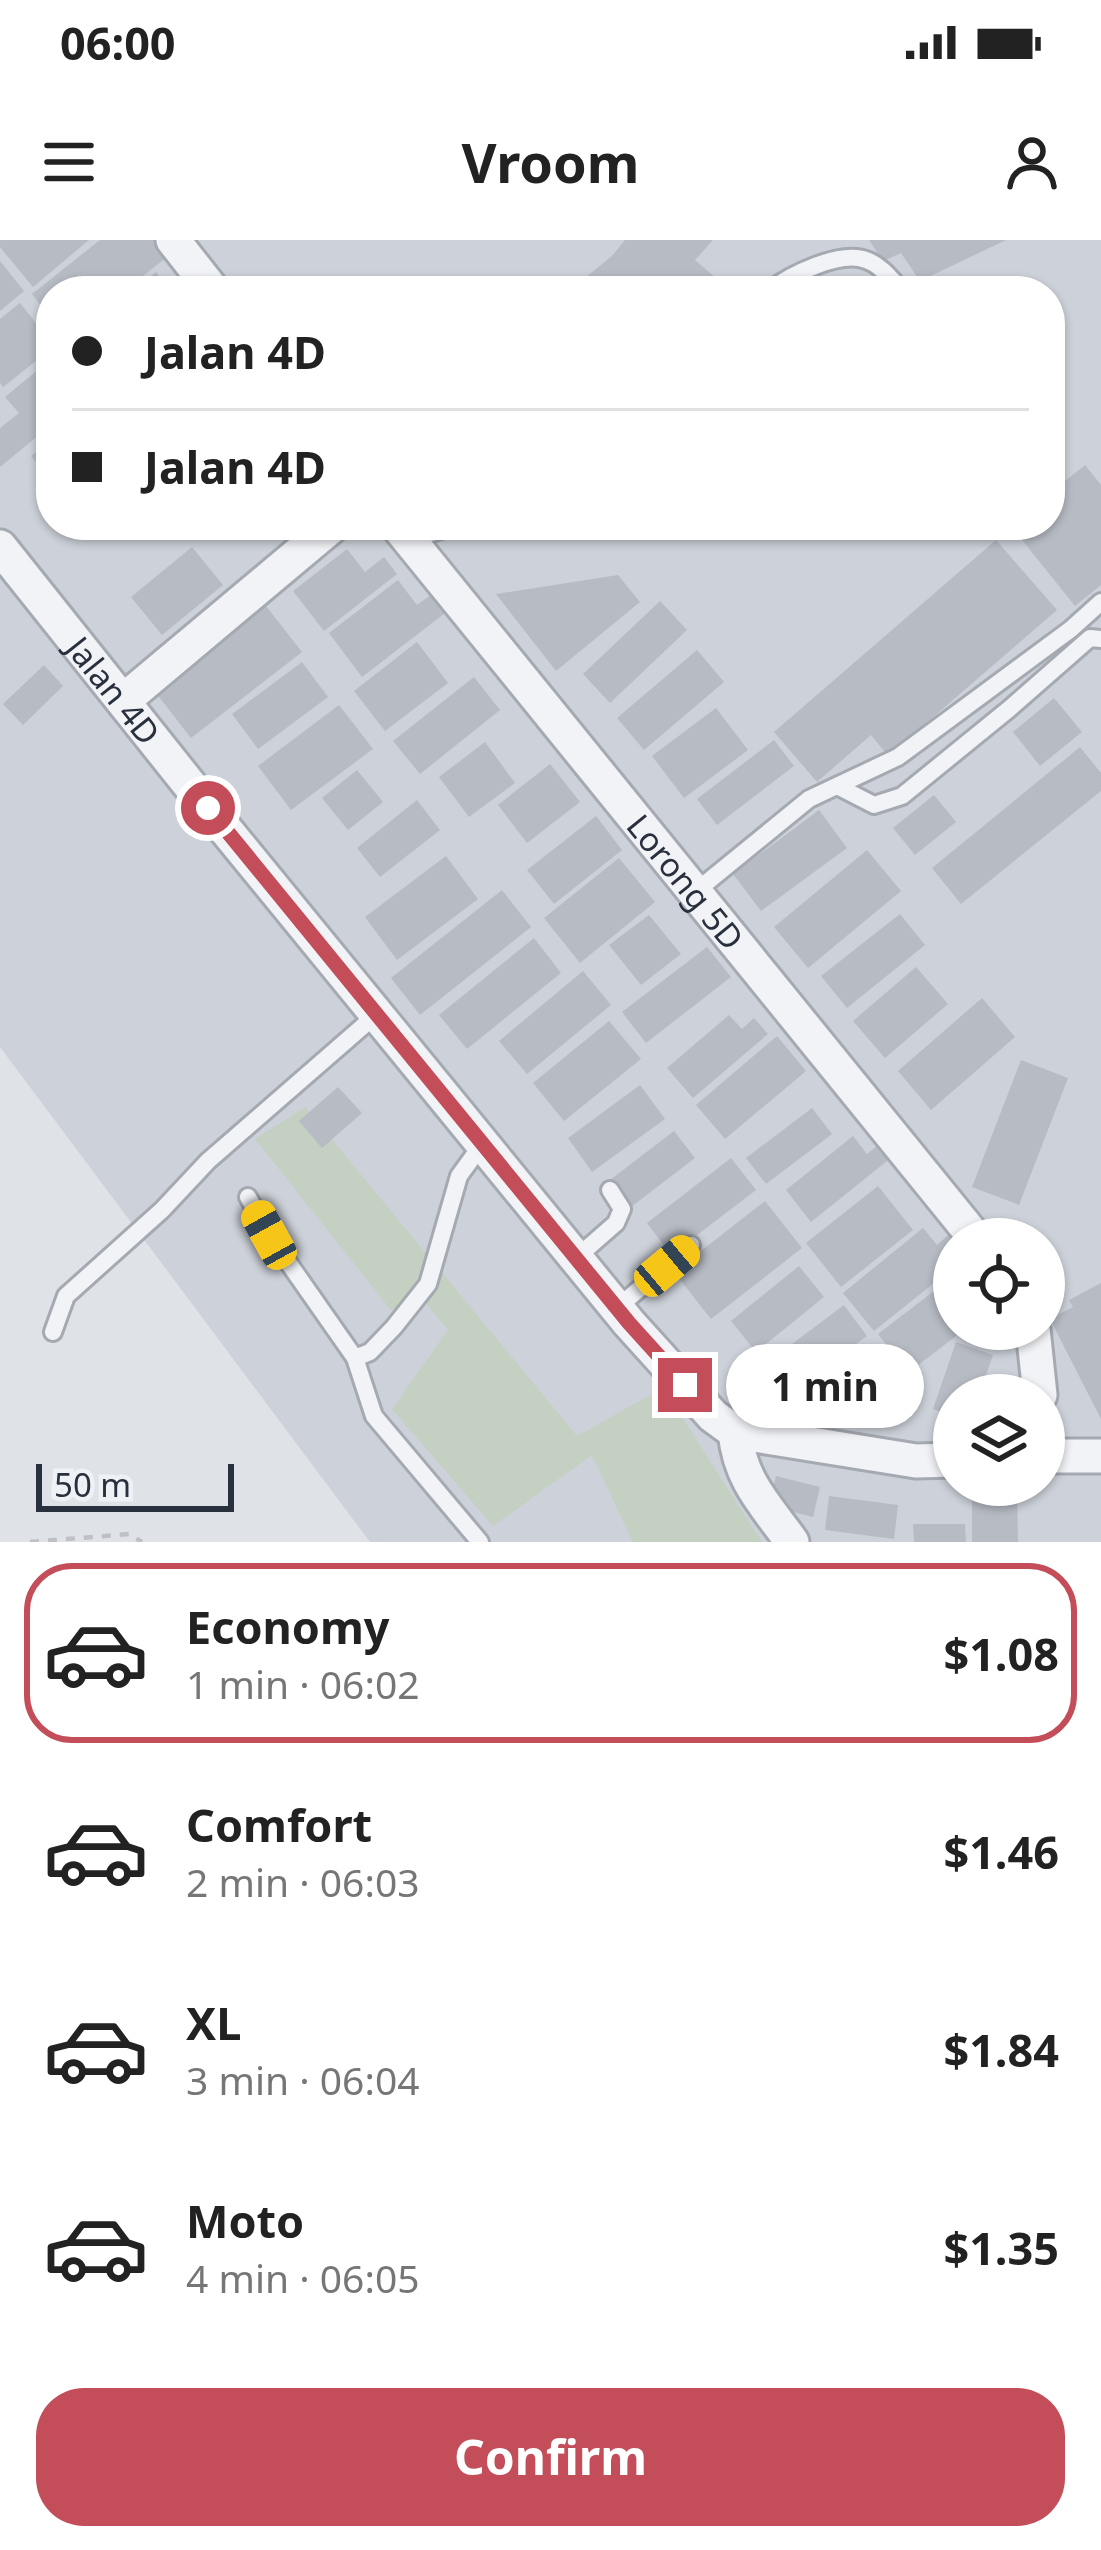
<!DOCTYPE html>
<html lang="en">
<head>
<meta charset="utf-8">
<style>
	body { margin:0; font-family:"Noto Sans",sans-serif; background:#f6f6f6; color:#222; height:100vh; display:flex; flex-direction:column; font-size:45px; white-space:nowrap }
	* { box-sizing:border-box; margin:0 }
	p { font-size:39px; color:#767676 }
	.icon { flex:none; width:66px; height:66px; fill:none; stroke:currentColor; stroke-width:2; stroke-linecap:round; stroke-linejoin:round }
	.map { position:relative; height:1302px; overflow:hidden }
	.drawer { display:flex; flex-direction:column; background:#fff; flex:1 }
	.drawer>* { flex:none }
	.banner { position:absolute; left:36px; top:36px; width:1029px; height:264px; border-radius:48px; box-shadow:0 3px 9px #0004; display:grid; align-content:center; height:264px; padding:0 36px; background:#fff }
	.tools { position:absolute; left:933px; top:978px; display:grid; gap:24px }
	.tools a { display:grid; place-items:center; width:132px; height:132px; border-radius:50%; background:#fff; box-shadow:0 3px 9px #0004; font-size:60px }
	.scale { position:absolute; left:36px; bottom:30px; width:198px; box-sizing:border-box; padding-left:12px; border:6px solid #29303d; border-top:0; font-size:33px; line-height:42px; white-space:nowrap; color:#29303d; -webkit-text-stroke:9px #eef1f5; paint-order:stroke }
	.end { position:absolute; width:54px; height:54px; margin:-27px; border:15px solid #c34d59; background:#fff; box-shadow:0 0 0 6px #fff }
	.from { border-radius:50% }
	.bubble { position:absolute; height:84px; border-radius:42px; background:#fff; box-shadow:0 3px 9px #0004; font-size:39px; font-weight:700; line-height:84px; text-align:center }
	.car { position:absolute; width:36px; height:72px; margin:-36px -18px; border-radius:15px; box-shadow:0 0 9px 3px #0007; background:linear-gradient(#f5c518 24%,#345 0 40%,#f5c518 0 76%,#345 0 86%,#f5c518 0) }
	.banner b { display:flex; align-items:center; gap:42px; height:114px; font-size:45px }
	.banner b+b { border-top:3px solid #e0e0e0 }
	.banner i { width:30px; height:30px; background:#222 }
	ul { padding:21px 0 0; list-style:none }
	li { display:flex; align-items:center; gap:36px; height:180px; margin:0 24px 18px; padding:0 12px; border:6px solid transparent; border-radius:48px }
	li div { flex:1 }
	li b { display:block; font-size:45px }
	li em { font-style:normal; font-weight:700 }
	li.selected { border-color:#c34d59 }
	li>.icon { width:108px; height:108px; stroke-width:1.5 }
	.button { display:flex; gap:24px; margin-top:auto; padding:24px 36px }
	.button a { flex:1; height:138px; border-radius:48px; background:#c34d59; color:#fff; font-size:48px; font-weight:700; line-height:138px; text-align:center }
	.status { display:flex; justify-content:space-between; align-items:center; height:84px; padding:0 60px; background:#fff; direction:ltr }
	.status svg { height:33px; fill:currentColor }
	header { display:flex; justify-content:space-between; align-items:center; height:156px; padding:0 36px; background:#fff; font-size:54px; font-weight:700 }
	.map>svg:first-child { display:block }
	.built { fill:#cdd1d9; fill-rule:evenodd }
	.green { fill:#c4d0c1 }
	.building { fill:#b7bbc4 }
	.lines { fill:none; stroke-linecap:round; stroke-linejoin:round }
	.lane-casing { stroke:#a5a9b1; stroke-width:22 }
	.street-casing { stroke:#a5a9b1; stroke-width:39 }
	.path { stroke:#bec0c6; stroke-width:4.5; stroke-dasharray:9 9; stroke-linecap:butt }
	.lane { stroke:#f2f3f6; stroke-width:16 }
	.street { stroke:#f2f3f6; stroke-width:33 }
	.route { stroke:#c34d59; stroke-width:15 }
	.labels { text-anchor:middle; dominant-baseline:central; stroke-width:12; stroke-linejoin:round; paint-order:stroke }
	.street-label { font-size:33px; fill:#29303d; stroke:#eef1f5 }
</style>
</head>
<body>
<div class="status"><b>06:00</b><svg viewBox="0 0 49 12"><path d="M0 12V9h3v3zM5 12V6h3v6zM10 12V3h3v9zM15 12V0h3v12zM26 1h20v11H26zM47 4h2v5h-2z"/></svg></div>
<header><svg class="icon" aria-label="menu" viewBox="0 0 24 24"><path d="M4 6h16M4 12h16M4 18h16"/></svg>Vroom<svg class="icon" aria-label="person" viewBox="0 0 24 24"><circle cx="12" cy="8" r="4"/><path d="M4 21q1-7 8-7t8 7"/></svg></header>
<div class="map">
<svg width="1101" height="1302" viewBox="0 0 1101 1302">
	<rect width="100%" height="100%" fill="#dfe2e7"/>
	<path class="built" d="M0,0H1101V1302H370L0,807ZM51,51H1050V285H51ZM954,999H1044V1089H954ZM954,1155H1044V1245H954Z"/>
	<path class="green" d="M305,867L577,1196L663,1148L762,1302H633L592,1215L493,1286L392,1169L448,1090L420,1056L391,1070L255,899Z"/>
	<g class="building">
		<path d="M0,0H89L33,47L0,7Z"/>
		<path d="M100,0H154L167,17L124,51H51V79L32,54Z"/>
		<path d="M625,0H713L695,20L731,51H569L612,16Z"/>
		<path d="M869,0H1006L920,41L901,13L883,21Z"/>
		<path d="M0,21L24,51L0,71Z"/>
		<path d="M156,32L171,51H132Z"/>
		<path d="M20,63L51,102V109L3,147L0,143V79Z"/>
		<path d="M51,119V185L0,227V188L19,173L5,157Z"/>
		<path d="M51,200V240L31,216Z"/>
		<path d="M1085,225L1101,245V345L1075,366L1010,285H1050V253Z"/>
		<path d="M996,300L1057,370L888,516L871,495L817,542L774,492Z"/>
		<path d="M192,307L223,345L162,395L131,357Z"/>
		<path d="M347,309L365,332L384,317L397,334L324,391L293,351Z"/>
		<path d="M618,335L640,362L556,431L496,354Z"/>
		<path d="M398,340L417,365L435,352L449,370L362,437L329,393Z"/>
		<path d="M660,361L687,390L610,463L583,434Z"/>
		<path d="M266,366L302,412L191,498L156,453Z"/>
		<path d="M417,402L448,443L385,491L354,451Z"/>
		<path d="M697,410L724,442L644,510L617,478Z"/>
		<path d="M302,422L328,457L258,509L232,474Z"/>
		<path d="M44,425L63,446L23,485L3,464Z"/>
		<path d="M474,437L500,470L420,534L393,501Z"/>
		<path d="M1054,458L1082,492L1040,526L1013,492Z"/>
		<path d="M339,465L373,509L291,570L258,526Z"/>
		<path d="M716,468L748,510L684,558L652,516Z"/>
		<path d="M774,500L794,526L717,585L697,559Z"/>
		<path d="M485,502L515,543L469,577L439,537Z"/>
		<path d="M1080,507L1101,533V551L961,664L932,628Z"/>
		<path d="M550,524L580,562L527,603L498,565Z"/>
		<path d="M357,530L383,562L348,590L322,558Z"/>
		<path d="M934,555L956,582L915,615L893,588Z"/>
		<path d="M417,560L440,590L380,637L357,608Z"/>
		<path d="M819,570L847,608L761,671L733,634Z"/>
		<path d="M596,576L622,610L554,664L527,630Z"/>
		<path d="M867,610L901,651L808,728L774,687Z"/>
		<path d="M446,616L478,659L397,720L365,677Z"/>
		<path d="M619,618L655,662L580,723L544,678Z"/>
		<path d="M502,650L531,687L420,775L391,738Z"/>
		<path d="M900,674L925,705L847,768L821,736Z"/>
		<path d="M649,675L681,714L641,745L609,705Z"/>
		<path d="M534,698L561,733L467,809L439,775Z"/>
		<path d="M707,707L731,737L646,803L622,772Z"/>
		<path d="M916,727L948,764L885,818L853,781Z"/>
		<path d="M583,731L611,765L527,834L499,801Z"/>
		<path d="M982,758L1015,797L931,870L898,831Z"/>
		<path d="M729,775L742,789L754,778L768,794L693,858L667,828Z"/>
		<path d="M609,781L641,819L564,881L533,843Z"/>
		<path d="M777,796L806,831L725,899L696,865Z"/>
		<path d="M1021,820L1068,838L1019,965L972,947Z"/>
		<path d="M640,845L665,879L592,932L568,898Z"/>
		<path d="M338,847L362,873L322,908L299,881Z"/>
		<path d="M812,868L832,894L766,944L746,918Z"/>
		<path d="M674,891L695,918L631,967L610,940Z"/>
		<path d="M853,896L867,914L881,903L892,917L811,982L786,950Z"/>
		<path d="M731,918L756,950L671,1015L647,983Z"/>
		<path d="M878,946L913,990L841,1047L806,1003Z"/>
		<path d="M765,961L802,1008L711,1079L674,1032Z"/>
		<path d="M923,988L937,1005L954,990L962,999H954V1027L874,1091L843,1053Z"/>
		<path d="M799,1026L824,1057L756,1112L731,1081Z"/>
		<path d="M951,1038L954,1041V1089H965L908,1133L878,1094Z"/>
		<path d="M1101,1043V1179L1050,1079L1073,1067L1069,1060Z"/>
		<path d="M844,1065L867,1096L782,1158L760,1128Z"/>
		<path d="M956,1102L993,1115L979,1155H954V1177L933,1169Z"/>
		<path d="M776,1236L820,1247L813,1277L769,1266Z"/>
		<path d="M972,1255H1017L1018,1302H972Z"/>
		<path d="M829,1256L898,1265L894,1299L825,1290Z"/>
		<path d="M913,1284H965L966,1302H914Z"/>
	</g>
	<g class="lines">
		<defs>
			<g id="lane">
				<path d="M769,51C790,35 840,10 866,20C881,25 892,40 902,51"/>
				<path d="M410,300L456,285"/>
				<path d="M837,546L874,565L902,556L1009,469L1090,398L1101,399"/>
				<path d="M695,652L809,559L898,517L1071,389L1101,362"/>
				<path d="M248,957L269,995L355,1118L374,1176L480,1302"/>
				<path d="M576,1018L616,983L622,969L610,950"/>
				<path d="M617,1068L691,1005"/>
				<path d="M53,1092L66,1056L162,970L208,921L377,774"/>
				<path d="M355,1118L370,1112L394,1087L428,1044L459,936L483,903"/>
			</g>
			<g id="street">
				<path d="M173,0L213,51"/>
				<path id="s1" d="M397,285L976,999"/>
				<path id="s2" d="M0,307L208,568L629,1083L713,1176L735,1192L916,1221L954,1220"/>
				<path d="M123,461L333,285"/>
				<path d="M1033,1089L1040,1155"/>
				<path d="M735,1192C740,1241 765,1264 792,1302"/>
				<path d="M1044,1216H1101"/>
			</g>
		</defs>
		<use href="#lane" class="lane-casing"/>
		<use href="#street" class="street-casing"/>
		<path class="path" d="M30,1302L129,1294L142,1302"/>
		<use href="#lane" class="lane"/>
		<use href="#street" class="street"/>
	</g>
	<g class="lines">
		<path class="route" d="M208,568L629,1083L685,1145"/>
	</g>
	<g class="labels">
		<g class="street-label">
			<text stroke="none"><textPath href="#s2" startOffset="183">Jalan 4D</textPath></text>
			<text stroke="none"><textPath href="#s1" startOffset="459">Lorong 5D</textPath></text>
		</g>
	</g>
</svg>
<div class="tools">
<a><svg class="icon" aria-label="locate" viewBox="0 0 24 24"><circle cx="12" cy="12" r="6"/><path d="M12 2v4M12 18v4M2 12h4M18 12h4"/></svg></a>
<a><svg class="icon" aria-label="layers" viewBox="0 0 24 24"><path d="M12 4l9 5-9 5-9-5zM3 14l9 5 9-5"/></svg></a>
</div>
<div class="scale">50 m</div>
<i class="end from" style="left:208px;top:568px"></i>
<i class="end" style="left:685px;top:1145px"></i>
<div class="bubble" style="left:726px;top:1104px;width:198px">1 min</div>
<i class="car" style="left:269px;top:995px;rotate:331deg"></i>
<i class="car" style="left:667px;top:1026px;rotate:50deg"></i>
<div class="banner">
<b><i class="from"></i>Jalan 4D</b>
<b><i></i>Jalan 4D</b>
</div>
</div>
<section class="drawer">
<ul>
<li class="selected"><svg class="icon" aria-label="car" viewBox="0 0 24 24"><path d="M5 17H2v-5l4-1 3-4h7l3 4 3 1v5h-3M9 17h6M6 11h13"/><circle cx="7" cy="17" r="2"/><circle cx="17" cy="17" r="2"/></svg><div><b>Economy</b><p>1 min · 06:02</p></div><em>$1.08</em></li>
<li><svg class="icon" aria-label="car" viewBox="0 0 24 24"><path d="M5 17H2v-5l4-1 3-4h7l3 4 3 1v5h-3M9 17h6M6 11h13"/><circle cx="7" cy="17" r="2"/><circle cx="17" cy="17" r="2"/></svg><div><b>Comfort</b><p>2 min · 06:03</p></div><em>$1.46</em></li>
<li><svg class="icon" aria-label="car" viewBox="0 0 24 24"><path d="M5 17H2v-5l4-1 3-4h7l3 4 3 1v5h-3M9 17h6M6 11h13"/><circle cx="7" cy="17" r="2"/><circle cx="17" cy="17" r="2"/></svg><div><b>XL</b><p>3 min · 06:04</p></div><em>$1.84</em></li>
<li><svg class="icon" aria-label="car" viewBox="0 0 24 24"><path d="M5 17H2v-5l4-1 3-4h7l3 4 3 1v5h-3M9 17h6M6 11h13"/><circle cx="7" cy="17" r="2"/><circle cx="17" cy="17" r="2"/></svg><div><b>Moto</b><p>4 min · 06:05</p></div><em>$1.35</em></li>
</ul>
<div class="button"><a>Confirm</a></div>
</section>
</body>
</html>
